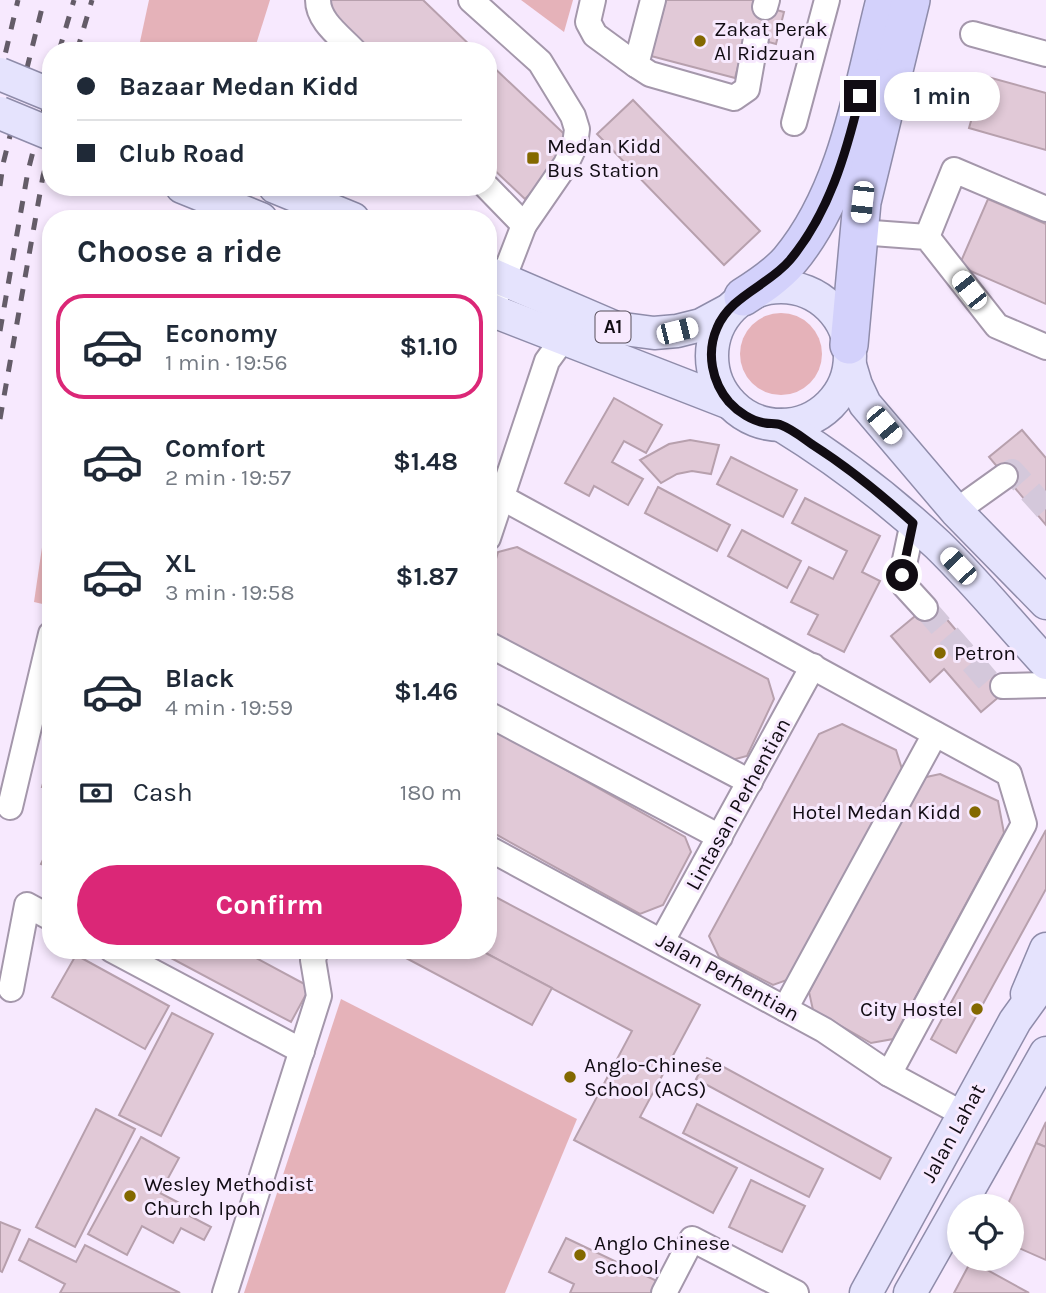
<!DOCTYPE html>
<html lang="en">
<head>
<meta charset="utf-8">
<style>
	body { margin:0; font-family:Karla,sans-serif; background:#f2f2f3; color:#1f2937; height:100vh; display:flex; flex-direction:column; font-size:26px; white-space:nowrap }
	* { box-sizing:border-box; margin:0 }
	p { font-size:23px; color:#747a83 }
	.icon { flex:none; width:38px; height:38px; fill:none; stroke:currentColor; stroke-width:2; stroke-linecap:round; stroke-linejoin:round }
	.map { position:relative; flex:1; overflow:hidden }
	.side { position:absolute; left:42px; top:210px; width:455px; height:749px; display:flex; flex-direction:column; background:#fff; border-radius:28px; box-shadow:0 4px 10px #0003 }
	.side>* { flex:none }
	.guide { position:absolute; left:42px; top:42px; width:455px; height:154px; border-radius:28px; box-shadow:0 4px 10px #0003; display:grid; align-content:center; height:154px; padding:0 35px; background:#fff }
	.tools { position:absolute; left:947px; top:1194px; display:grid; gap:14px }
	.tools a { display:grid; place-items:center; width:77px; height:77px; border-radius:50%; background:#fff; box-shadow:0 4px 10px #0003; font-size:35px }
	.end { position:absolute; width:32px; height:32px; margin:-16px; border:9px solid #110c13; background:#fff; box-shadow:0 0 0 4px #fff }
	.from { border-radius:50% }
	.bubble { position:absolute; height:49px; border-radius:24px; background:#fff; box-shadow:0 4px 10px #0003; font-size:23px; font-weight:700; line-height:49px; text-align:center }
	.car { position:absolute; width:21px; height:42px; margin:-21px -10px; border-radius:9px; box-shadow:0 0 5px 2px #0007; background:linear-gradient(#fff 24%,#345 0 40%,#fff 0 76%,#345 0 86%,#fff 0) }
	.guide b { display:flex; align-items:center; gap:24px; height:66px; font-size:26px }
	.guide b+b { border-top:2px solid #e0e1e3 }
	.guide i { width:18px; height:18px; background:#1f2937 }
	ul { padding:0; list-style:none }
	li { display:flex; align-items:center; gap:21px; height:105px; margin:0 14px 10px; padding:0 21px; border:4px solid transparent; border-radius:28px }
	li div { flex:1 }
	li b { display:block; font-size:26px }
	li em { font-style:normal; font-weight:700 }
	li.on { border-color:#db2777 }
	li>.icon { width:63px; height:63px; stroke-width:1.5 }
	h2 { padding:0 35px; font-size:32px; line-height:84px }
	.pay { display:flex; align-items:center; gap:18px; height:77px; padding:0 35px; font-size:26px }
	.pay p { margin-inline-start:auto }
	.primary-button { display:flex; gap:14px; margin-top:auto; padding:14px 35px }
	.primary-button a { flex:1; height:80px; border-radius:42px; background:#db2777; color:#fff; font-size:28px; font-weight:700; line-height:80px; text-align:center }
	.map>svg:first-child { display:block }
	.green { fill:#e5b2b9 }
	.building { fill:#e1c9d7; stroke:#b7a0ad; stroke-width:2 }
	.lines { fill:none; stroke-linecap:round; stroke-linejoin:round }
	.minor-tunnel { stroke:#d4c8db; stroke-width:24; stroke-dasharray:24 12; stroke-linecap:butt }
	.minor-casing { stroke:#a497ab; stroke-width:28 }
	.major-casing { stroke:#8f8caa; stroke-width:35 }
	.highway-casing { stroke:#8f8caa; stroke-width:40 }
	.minor { stroke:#fff; stroke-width:24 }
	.major { stroke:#e5e3fd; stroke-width:32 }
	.highway { stroke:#d3d1fb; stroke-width:37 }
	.rail { stroke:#645c68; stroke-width:5; stroke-dasharray:12 12; stroke-linecap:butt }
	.major-bridge-casing { stroke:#8f8caa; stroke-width:35; stroke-linecap:butt }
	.major-bridge { stroke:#e5e3fd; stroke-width:32 }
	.route { stroke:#110c13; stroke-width:9 }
	.poi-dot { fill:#836800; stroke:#f7e9fe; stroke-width:2.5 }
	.labels { text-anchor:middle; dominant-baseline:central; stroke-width:6; stroke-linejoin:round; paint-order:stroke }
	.shield { fill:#f7e9fe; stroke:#564e5a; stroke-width:2 }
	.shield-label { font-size:19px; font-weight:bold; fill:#110c13 }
	.poi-label { font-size:21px; fill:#110c13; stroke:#f7e9fe; text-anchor:start }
	.street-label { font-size:21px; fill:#110c13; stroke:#f7e9fe }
</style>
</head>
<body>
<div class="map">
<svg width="1046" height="1293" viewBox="0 0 1046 1293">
	<rect width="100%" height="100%" fill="#f7e9fe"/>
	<g class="green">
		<path d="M149,0H270L254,51H138Z"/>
		<path d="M521,0H573L564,32Z"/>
		<circle cx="781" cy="354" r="41"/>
		<path d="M51,486V606L34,602Z"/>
		<path d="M341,999L577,1119L505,1293H244Z"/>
	</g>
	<g class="building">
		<path d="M323,0H423L476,51H369L319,4Z"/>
		<path d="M666,0H755L754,4L784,12L776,44L746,36L735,78L651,56Z"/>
		<path d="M488,62L577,146L525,199L488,164Z"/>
		<path d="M984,76L1046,93V150L969,128Z"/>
		<path d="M633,100L760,231L724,265L597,134Z"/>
		<path d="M988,199L1046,224V304L959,266Z"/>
		<path d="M614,398L662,425L646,453L624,441L612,462L643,479L628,505L594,486L589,496L565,483Z"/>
		<path d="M1022,430L1046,458V525L989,457Z"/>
		<path d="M690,440L719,445L711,474L692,471L677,474L661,483L640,460L669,444Z"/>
		<path d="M731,457L797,490L783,517L717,484Z"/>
		<path d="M658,487L730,525L717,551L645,513Z"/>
		<path d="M805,498L880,536L862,572L880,581L844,652L808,634L818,615L791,602L809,567L833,579L847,551L792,523Z"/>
		<path d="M742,530L801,561L787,588L728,556Z"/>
		<path d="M517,547L768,679L774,699L747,756L732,760L488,632V587L498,552Z"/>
		<path d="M932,602L1007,690L981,712L944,669L930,682L891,636Z"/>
		<path d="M842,724L896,750L902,769L787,980L773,985L719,957L709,936L819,734Z"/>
		<path d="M488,726L685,837L691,852L663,905L640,914L488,830Z"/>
		<path d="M51,755V789L42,787Z"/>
		<path d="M940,774L998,801L1004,833L893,1039L871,1043L813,1010L809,992L922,778Z"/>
		<path d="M1046,830V889L956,1053L931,1039Z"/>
		<path d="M51,843V868L41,864Z"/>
		<path d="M488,893L700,1005L640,1117L737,1168L713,1213L574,1140L632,1031L480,950H488Z"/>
		<path d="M156,950H241L310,987L291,1022Z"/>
		<path d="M391,950H480L552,988L532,1025Z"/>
		<path d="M76,955L169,1006L145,1049L52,997Z"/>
		<path d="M172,1013L213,1034L161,1136L119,1115Z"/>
		<path d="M707,1058L891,1158L880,1179L696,1079Z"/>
		<path d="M697,1104L823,1169L809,1197L683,1133Z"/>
		<path d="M96,1109L135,1129L75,1247L36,1227Z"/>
		<path d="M1046,1122V1147L1036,1143Z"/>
		<path d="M141,1137L179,1158L160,1193L191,1209L188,1215L211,1227L204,1240L181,1228L173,1243L142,1226L127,1255L88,1234Z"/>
		<path d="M1036,1143L1046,1147V1260L1012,1245V1206H1007Z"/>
		<path d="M751,1180L805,1206L782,1252L729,1227Z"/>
		<path d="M0,1222L20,1230L2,1272L0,1271Z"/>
		<path d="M566,1238L659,1282L654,1293H570L574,1284L549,1272Z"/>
		<path d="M29,1239L76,1262L85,1245L180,1293H60L65,1284L19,1260Z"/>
		<path d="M971,1261L1029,1293H954Z"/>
	</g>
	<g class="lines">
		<g class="minor-tunnel">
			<path d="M1005,476L1012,471L1046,509"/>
			<path d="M925,608L989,682L1003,686"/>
		</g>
		<defs>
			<g id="minor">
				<path d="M318,0C318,21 340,36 354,51"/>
				<path d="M471,0L540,62L573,116L577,129L575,145L566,164L524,225L497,295"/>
				<path d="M593,0L588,22L595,35L636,65L650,74L734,98L747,89L756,38"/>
				<path d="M765,7L767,0"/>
				<path d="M973,34L1046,54"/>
				<path d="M636,65L653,0"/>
				<path d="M794,123L827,0"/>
				<path d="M487,187L524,225"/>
				<path d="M859,232L927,237L997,326L1046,347"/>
				<path d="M927,237L954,170L1046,209"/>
				<path d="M501,497L1009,774L1024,824L889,1074"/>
				<path d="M956,511L1005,476"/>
				<path d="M913,522L902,574L904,585L925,608"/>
				<path d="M488,538L547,361L563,339"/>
				<path d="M488,644L750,782"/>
				<path d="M1003,686L1046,685"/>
				<path d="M488,714L720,837"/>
				<path d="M10,807L51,634"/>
				<path d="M488,848L824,1030L889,1074L963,1114"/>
				<path d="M662,941L813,666"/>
				<path d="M112,950L302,1051"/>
				<path d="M11,989L27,905L51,918"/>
				<path d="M785,1009L935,734"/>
				<path d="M225,1293L319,996L313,960L316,950"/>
				<path d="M664,1293L692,1239L796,1293"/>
			</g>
			<g id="major">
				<path d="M182,187L261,219"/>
				<path d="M275,187L353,219"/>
				<path d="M488,273L616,328L654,333L677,331L701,325L727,311"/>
				<circle cx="781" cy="356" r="69"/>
				<path d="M488,309L730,403"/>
				<path d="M850,365L856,385L865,404L956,511L1046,603"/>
				<path d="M781,425C838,460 889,499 938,545C976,582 1010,624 1046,663"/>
				<path d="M1027,994L1046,949"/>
				<path d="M866,1293L1015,1021L1046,978"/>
				<path d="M910,1293L1046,1053"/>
			</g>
			<g id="highway">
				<path d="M743,297C759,287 776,276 789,261C848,191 863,86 885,0"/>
				<path d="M849,345L862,202L911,0"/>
			</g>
		</defs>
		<use href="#minor" class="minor-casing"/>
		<use href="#major" class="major-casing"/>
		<use href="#highway" class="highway-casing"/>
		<use href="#minor" class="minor"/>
		<use href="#major" class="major"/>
		<use href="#highway" class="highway"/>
		<g class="rail">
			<path d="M59,51L74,0"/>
			<path d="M77,51L92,0"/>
			<path d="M0,76L18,0"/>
			<path d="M0,186L3,164L44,0"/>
			<path d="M0,331L28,171L51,82"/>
			<path d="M0,419L43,176L51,147"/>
		</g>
		<defs>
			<g id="major-bridge">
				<path d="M0,74L51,95"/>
				<path d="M0,113L51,134"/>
			</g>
		</defs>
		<use href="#major-bridge" class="major-bridge-casing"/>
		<use href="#major-bridge" class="major-bridge"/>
	</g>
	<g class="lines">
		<path class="route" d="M860,96C846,154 829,213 790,260C768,286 730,296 717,328C706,353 712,382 729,402C738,412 752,421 765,423C770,424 776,423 781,425C792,429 803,438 813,445C849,468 881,494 913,523L902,575"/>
	</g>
	<g class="poi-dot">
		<circle cx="700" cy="41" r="7"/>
		<rect x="526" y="151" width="14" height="14" rx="3.5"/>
		<circle cx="940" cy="653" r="7"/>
		<circle cx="975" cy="812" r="7"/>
		<circle cx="977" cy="1009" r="7"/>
		<circle cx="570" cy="1077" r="7"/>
		<circle cx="130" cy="1196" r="7"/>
		<circle cx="580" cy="1255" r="7"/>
	</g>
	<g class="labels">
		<rect class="shield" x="595.5" y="311.5" width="35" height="31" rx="5"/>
		<g class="shield-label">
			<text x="613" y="327">A1</text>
		</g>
		<g class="poi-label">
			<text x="714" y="29">Zakat Perak<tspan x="714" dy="24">Al Ridzuan</tspan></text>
			<text x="547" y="146">Medan Kidd<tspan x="547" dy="24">Bus Station</tspan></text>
			<text x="954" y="653">Petron</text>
			<text x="961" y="812" text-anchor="end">Hotel Medan Kidd</text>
			<text x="963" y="1009" text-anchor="end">City Hostel</text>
			<text x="584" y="1065">Anglo-Chinese<tspan x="584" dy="24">School (ACS)</tspan></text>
			<text x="144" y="1184">Wesley Methodist<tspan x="144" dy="24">Church Ipoh</tspan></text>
			<text x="594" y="1243">Anglo Chinese<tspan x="594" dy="24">School</tspan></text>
		</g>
		<g class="street-label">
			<text transform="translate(738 804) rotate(-61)">Lintasan Perhentian</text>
			<text transform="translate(728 977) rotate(29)">Jalan Perhentian</text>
			<text transform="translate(953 1133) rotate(-61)">Jalan Lahat</text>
		</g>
	</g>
</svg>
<div class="tools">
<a><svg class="icon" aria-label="locate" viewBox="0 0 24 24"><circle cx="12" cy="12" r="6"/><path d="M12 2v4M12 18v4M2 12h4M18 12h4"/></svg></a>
</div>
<i class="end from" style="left:902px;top:575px"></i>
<i class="end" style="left:860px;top:96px"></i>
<div class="bubble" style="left:884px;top:72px;width:116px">1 min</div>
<i class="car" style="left:862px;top:202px;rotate:186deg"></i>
<i class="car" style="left:969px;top:290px;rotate:322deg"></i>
<i class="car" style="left:677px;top:331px;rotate:76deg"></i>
<i class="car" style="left:884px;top:425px;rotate:140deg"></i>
<i class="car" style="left:958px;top:566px;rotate:317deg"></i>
<div class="guide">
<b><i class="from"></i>Bazaar Medan Kidd</b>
<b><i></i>Club Road</b>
</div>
<section class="side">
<h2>Choose a ride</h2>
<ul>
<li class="on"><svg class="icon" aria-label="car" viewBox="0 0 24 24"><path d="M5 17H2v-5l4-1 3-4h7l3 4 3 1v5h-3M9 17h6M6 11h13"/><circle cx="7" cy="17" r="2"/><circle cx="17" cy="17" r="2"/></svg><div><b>Economy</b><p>1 min · 19:56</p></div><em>$1.10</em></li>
<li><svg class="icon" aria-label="car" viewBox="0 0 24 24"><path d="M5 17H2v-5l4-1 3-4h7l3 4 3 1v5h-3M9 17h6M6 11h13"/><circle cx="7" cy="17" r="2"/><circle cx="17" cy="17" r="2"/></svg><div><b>Comfort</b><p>2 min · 19:57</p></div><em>$1.48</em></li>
<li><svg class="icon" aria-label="car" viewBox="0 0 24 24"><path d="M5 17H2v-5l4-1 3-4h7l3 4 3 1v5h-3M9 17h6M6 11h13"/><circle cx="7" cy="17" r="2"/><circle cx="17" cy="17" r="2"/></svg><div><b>XL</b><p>3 min · 19:58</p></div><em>$1.87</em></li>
<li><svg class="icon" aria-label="car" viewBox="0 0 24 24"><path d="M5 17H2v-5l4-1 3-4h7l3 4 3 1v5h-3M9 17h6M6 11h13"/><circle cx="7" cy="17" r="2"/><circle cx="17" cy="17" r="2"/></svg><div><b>Black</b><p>4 min · 19:59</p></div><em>$1.46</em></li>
</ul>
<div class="pay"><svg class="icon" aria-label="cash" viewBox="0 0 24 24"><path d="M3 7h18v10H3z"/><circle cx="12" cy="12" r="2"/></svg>Cash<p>180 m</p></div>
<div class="primary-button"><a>Confirm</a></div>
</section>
</div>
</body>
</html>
